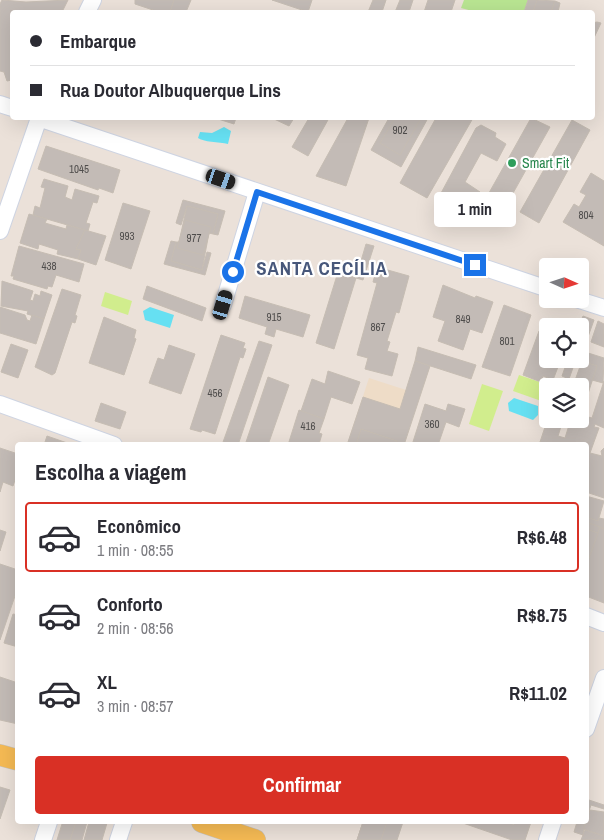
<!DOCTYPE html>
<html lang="pt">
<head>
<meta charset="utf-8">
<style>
	body { margin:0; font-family:"Archivo Narrow",sans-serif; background:#f7f7f7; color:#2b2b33; height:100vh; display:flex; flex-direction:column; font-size:19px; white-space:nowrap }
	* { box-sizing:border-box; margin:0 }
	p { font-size:16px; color:#7c7c81 }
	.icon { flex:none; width:28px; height:28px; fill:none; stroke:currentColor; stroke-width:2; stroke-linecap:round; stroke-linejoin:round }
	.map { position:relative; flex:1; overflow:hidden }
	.details { position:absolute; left:15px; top:442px; width:574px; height:382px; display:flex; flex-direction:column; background:#fff; border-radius:5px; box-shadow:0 5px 20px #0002 }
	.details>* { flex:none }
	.hud { position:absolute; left:10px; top:10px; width:585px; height:110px; border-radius:5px; box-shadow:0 5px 20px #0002; display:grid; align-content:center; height:110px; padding:0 20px; background:#fff }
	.needle { width:32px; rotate:93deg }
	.fabs { position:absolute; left:539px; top:258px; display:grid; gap:10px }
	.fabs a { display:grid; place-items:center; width:50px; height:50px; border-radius:5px; background:#fff; box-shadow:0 5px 20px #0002; font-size:25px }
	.end { position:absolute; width:22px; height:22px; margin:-11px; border:6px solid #1a73e8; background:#fff; box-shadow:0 0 0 2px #fff }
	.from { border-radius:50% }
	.bubble { position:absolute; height:35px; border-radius:5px; background:#fff; box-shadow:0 5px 20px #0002; font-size:16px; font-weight:800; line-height:35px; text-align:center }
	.car { position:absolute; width:15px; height:30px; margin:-15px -8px; border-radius:6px; box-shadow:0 0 4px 1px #0007; background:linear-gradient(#222 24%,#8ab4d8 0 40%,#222 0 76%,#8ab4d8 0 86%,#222 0) }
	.hud b { display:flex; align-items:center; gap:18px; height:48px; font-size:19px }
	.hud b+b { border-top:1px solid #e1e1e2 }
	.hud i { width:12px; height:12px; background:#2b2b33 }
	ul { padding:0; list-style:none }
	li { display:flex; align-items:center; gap:15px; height:70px; margin:0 10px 8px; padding:0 10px; border:2px solid transparent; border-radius:5px }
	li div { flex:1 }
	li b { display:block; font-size:19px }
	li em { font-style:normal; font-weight:800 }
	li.selected { border-color:#d93025 }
	li>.icon { width:45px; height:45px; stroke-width:1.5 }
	h2 { padding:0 20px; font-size:22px; line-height:60px }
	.primary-button { display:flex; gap:10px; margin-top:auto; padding:10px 20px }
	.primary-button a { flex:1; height:58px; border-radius:5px; background:#d93025; color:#fff; font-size:20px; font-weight:800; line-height:58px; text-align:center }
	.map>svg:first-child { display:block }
	.education { fill:#eedcc7 }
	.green { fill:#b9e592 }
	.pitch { fill:#d1ed8d }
	.water { fill:#66e0f2 }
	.building { fill:#c3bbb6; stroke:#c6bdb3; fill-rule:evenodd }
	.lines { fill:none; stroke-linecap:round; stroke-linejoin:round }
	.minor-casing { stroke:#ced4e2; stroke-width:18 }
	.major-casing { stroke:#c3c3c3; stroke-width:22 }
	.minor { stroke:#fff; stroke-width:16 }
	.major { stroke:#f5ba54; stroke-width:21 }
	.route { stroke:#1a73e8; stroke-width:6 }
	.leisure-dot { fill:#2e9e5b; stroke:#fff; stroke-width:2 }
	.labels { text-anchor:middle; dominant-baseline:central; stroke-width:4.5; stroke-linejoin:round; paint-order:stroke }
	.number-label { font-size:11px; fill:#4f4d4c }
	.leisure-label { font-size:14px; fill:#27864d; stroke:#fff; text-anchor:start }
	.district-label { font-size:19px; font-weight:bold; letter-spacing:1px; fill:#47577a; stroke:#fff }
</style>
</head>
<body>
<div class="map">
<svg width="604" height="840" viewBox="0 0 604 840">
	<rect width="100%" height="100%" fill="#ebe1d9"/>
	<path class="education" d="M415,361L430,366L404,445H347L369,378L406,390Z"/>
	<path class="green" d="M464,0H528L524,12H476L461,8Z"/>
	<g class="pitch">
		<path d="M105,292L132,301L128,315L101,306Z"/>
		<path d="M519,375L552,386H548L547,403L513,391Z"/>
		<path d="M482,384L503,391L489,431L469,424Z"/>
	</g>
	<g class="water">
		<path d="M224,127L231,131L228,144C219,142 203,142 198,138L200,132L212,133Z"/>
		<path d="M150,307L174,315L170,328L145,320L143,311Z"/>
		<path d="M514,398L538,406V415L533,420L509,411L508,403Z"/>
	</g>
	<g class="building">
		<path d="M2,0L26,2L68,0L62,12H12V80L7,81L4,72L0,71V4Z"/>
		<path d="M135,0H174L170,12H159L135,4Z"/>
		<path d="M174,0H191L186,12H170Z"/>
		<path d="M272,0H312L308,12Z"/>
		<path d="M373,0H386L382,12H368Z"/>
		<path d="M400,0H413L409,12H395Z"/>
		<path d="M428,0H455L451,12H424Z"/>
		<path d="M528,0H538L533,12H524Z"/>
		<path d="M537,0L555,1L551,12H533Z"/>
		<path d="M555,1L560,3L558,12H551Z"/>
		<path d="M597,22L601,23L592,42V23Z"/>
		<path d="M215,118H236L234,124Z"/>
		<path d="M272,118H294L289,126Z"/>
		<path d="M309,118H329L308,156L292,147Z"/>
		<path d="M348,118H369L346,186L316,176Z"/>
		<path d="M389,118H428L401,167L371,150Z"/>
		<path d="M395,118H421L400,155L380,143Z"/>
		<path d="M436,118H473L427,198L400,183Z"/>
		<path d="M531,118L550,127L498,220L480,209Z"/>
		<path d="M572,120L590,130L539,223L520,212Z"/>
		<path d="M481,125L496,133L495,137L506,144L497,161L481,153L465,182L480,192L471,207L468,208L458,202L456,205L440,195L476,128Z"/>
		<path d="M46,146L120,170L113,193L99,188L98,190L38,169Z"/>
		<path d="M591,173L604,181V246L563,222L574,204L579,207L586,195L580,192Z"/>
		<path d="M44,179L68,186L65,197L72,200L75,189L99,196L97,203L93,202L86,223L90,224L88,231L33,215L35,206L40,208L45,188L41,187Z"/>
		<path d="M183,200L225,211L218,235L213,234L218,214L187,206L181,225L176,223Z"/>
		<path d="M123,203L150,211L131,269L105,260Z"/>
		<path d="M187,206L218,214L213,234L209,233L202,270L171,261L176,242H179Z"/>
		<path d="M29,214L47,219L45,223L66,229L67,225L85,230L76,249L81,250L78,259L57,254L58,250L39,244L38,249L20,243Z"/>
		<path d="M185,220L211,227L203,255L177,248Z"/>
		<path d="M85,230L106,236L96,265L78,259L81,250L76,249Z"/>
		<path d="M171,241L176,242L171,261L202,270L207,252L211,253L205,275L164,264Z"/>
		<path d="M366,244L374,246L363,280L356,278Z"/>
		<path d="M19,246L84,264L79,282L56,275L52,287L48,286L47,289L13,279L14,276H11Z"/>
		<path d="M377,267L409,276L399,313L396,312L387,341L390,342L387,351L398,354L392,376L365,369L368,358L357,355L377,283L373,282Z"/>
		<path d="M338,272L356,278L334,349L316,343Z"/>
		<path d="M2,281L33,291L30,300L33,301L35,294L40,296L41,291L52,295L44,319L27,314L28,311L1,306Z"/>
		<path d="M443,285L475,298L476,296L493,302L482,333L470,329L463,350L438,341L445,321L433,317Z"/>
		<path d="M147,286L206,308L202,321L143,299Z"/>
		<path d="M62,289L81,295L75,315L77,316L75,323L72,322L55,373L52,375L35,367Z"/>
		<path d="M245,296L310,315L303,337L276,329L274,337L265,334L267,327L239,318Z"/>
		<path d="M504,305L531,315L510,376L482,367Z"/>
		<path d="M0,307L25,315L27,320L30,321L32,315L44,319L36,344L0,333Z"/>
		<path d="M583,316L594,320L580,359L579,326Z"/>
		<path d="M104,317L136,330L134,338L136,339L124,375L89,363Z"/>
		<path d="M598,321L604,324V347L591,342Z"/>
		<path d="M545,327L548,328V359H561L553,380L543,376L541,382L523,375L539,331L543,332Z"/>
		<path d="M221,335L245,343L243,348L246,349L243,358L240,357L215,434L202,430L201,432L190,429Z"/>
		<path d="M259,341L272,345L238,445H222Z"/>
		<path d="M11,344L28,350L18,378L1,372Z"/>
		<path d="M169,345L195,354L181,394L149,383L158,358L164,360Z"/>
		<path d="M418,347L476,365L471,379L415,361Z"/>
		<path d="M585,352L604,358L603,383L592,380L597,366L582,361Z"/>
		<path d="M568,359H580H576L569,379L562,376Z"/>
		<path d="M415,361L430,366L404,445H395L397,441L361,429L356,445L348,442L363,397L400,409Z"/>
		<path d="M582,361L597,366L581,415L592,418L604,381V428L595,424L594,427L599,428L590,453L602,456L601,451L604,448V498L586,492V445H539L548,418L580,419V386H573ZM563,420L570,422L565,438L558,436Z"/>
		<path d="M328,371L360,382L352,404L331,397L324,419L301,411L312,379L325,384Z"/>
		<path d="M268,377L289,385L268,445H245Z"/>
		<path d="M101,403L126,412L120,429L95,421Z"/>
		<path d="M425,404L446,411L448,404L465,409L459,427L446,422L438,445H412Z"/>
		<path d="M299,410L324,419L319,433L322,434L319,444L288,445Z"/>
		<path d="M361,429L397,441L395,445H356Z"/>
		<path d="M47,436L73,445H44Z"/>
		<path d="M0,448L18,454V471L13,486L3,482L0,492Z"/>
		<path d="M586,496L604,501L598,521L586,517Z"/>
		<path d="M586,517L598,521L599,518L604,519V529L586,522Z"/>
		<path d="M586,522L600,527L598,533L586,529Z"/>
		<path d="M600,527L604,529V603L586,596V566Z"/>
		<path d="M586,529L598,533L586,566Z"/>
		<path d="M0,530L6,532L0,551Z"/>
		<path d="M0,564L18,570V587L0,640Z"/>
		<path d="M13,614L18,615V647L4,643Z"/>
		<path d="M0,677L18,683V724L0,720Z"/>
		<path d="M0,787L10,790L0,819Z"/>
		<path d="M586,799L604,805V809L591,805L586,820Z"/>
		<path d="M590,810L604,812V836L583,829Z"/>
		<path d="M65,822H76L70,840H57L62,824Z"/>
		<path d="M76,822H87L82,840H70Z"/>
		<path d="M89,822L107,823L102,840H84Z"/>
		<path d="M363,822H387L381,840H357Z"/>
		<path d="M363,822H387L381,840H357Z"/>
		<path d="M387,822H403L397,840H381Z"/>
		<path d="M460,822H507L514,825V822H531L525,840H512Z"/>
		<path d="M577,822H585L583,835L574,832Z"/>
		<path d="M585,830L604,836V840H581Z"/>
	</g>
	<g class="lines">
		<defs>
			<g id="minor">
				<path d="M87,12L93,0"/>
				<path d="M0,104L12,108"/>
				<path d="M38,118L548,289"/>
				<path d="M0,231L39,118"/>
				<path d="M576,299L604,308"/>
				<path d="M223,305L257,192"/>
				<path d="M0,404L114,445"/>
				<path d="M586,616L604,623"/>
				<path d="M586,729L604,678"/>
				<path d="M43,840L49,822"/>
				<path d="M118,840L124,822"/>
				<path d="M547,840L553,822"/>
			</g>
			<g id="major">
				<path d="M0,755L18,760"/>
				<path d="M202,822L255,840"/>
			</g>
		</defs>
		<use href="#minor" class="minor-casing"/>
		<use href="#major" class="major-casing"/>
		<use href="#minor" class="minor"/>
		<use href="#major" class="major"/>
	</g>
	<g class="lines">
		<path class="route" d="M233,272L257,192L475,265"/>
	</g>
	<circle class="leisure-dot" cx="512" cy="163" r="5"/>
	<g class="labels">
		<g class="number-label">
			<text x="400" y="130">902</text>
			<text x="79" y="169">1045</text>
			<text x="586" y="215">804</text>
			<text x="127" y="236">993</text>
			<text x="194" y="238">977</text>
			<text x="49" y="266">438</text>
			<text x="274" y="317">915</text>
			<text x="463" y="319">849</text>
			<text x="378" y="327">867</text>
			<text x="507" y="341">801</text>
			<text x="215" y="393">456</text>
			<text x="432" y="424">360</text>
			<text x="308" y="426">416</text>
		</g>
		<g class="leisure-label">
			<text x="522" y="163">Smart Fit</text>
		</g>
		<g class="district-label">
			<text x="322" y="268">SANTA CECÍLIA</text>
		</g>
	</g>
</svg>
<div class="fabs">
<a><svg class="needle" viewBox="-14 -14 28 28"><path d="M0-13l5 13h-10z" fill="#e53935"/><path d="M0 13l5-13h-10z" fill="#7c7c81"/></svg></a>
<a><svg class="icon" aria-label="locate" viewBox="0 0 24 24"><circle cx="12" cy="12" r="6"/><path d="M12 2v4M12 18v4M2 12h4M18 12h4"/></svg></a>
<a><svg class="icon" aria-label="layers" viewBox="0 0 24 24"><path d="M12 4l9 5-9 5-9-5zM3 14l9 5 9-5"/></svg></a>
</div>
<i class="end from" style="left:233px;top:272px"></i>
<i class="end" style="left:475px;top:265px"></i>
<div class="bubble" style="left:434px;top:192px;width:82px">1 min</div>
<i class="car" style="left:221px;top:179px;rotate:109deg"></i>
<i class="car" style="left:223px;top:305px;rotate:17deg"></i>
<div class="hud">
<b><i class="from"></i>Embarque</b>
<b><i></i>Rua Doutor Albuquerque Lins</b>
</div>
<section class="details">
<h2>Escolha a viagem</h2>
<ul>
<li class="selected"><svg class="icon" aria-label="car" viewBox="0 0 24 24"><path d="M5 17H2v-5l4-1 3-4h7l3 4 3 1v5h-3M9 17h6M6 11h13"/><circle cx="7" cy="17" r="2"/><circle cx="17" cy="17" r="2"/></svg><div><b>Econômico</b><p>1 min · 08:55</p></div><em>R$6.48</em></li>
<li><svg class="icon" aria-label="car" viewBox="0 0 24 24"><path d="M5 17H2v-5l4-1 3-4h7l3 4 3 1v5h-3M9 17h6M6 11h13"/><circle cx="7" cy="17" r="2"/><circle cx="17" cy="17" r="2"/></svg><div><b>Conforto</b><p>2 min · 08:56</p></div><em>R$8.75</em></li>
<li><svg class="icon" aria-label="car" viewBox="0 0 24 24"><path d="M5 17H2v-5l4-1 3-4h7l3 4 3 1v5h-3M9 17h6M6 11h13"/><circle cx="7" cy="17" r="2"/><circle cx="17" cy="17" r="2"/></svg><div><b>XL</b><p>3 min · 08:57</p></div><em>R$11.02</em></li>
</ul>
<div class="primary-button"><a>Confirmar</a></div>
</section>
</div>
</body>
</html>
